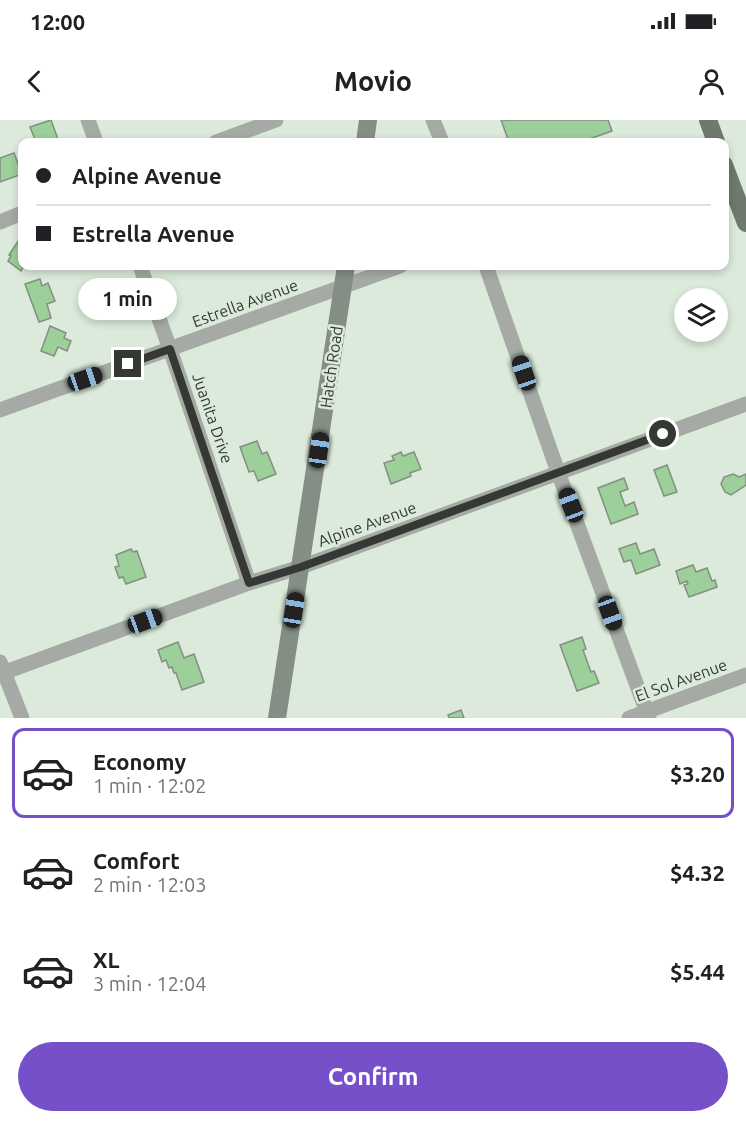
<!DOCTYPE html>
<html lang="en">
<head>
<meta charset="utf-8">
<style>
	body { margin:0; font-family:Ubuntu,sans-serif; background:#f2f2f2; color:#202124; height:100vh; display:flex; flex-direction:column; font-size:22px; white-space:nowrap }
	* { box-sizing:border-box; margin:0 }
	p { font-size:20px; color:#757577 }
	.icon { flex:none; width:33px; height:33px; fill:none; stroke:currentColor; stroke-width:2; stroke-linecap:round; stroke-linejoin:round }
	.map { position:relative; height:598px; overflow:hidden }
	.details { display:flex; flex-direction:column; background:#fff; flex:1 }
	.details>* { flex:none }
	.top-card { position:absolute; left:18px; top:18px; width:711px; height:132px; border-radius:12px; box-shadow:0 3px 9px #0003; display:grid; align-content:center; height:132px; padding:0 18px; background:#fff }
	.tools { position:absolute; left:674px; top:168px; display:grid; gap:12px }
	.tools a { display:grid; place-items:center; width:54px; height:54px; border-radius:50%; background:#fff; box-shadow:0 3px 9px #0003; font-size:30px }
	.end { position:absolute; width:27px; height:27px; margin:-14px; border:8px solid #343933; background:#fff; box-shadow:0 0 0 3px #fff }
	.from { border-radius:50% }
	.bubble { position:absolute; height:42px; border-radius:21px; background:#fff; box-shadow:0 3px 9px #0003; font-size:20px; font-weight:600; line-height:42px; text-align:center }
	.car { position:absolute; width:18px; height:36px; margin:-18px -9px; border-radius:8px; box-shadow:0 0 4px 2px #0007; background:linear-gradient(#222 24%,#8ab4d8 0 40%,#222 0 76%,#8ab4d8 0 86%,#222 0) }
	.top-card b { display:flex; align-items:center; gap:21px; height:57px; font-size:22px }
	.top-card b+b { border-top:2px solid #e0e0e0 }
	.top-card i { width:15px; height:15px; background:#202124 }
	ul { padding:10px 0 0; list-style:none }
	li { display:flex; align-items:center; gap:18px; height:90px; margin:0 12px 9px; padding:0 6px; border:3px solid transparent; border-radius:12px }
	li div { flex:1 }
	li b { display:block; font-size:22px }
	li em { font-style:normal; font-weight:600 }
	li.selected { border-color:#7550c9 }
	li>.icon { width:54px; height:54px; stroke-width:1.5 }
	.button { display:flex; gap:12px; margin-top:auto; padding:12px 18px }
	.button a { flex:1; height:69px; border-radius:36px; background:#7550c9; color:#fff; font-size:24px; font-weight:600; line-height:69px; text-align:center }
	.status { display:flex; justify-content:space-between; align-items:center; height:42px; padding:0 30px; background:#fff; direction:ltr }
	.status svg { height:16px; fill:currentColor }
	header { display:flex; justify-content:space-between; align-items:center; height:78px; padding:0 18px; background:#fff; font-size:27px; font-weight:600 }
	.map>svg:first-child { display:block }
	.building { fill:#9ccf99; stroke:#828f81; stroke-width:1.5 }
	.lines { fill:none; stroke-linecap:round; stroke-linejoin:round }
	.street { stroke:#a5aba4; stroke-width:15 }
	.secondary { stroke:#858e85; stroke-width:18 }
	.primary { stroke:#6f7a6e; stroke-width:18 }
	.route { stroke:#343933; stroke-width:8 }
	.labels { text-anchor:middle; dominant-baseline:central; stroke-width:5; stroke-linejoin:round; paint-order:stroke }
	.street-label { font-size:16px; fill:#343933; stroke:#dbeada }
</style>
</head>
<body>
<div class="status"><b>12:00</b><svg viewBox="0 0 49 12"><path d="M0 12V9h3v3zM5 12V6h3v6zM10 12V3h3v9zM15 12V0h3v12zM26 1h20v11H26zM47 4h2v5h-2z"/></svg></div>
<header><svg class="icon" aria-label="back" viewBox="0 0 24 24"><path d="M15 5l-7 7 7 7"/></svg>Movio<svg class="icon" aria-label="person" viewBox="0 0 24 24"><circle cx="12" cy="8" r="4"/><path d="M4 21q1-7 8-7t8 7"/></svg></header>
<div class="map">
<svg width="746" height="598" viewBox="0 0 746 598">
	<rect width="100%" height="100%" fill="#dbeada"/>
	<g class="building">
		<path d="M51,0L59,22H36L30,7Z"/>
		<path d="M501,0H608L612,11L581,22H509Z"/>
		<path d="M14,33L22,54L0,62V38Z"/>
		<path d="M19,120L22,123V146H24L21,151L8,141L11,136L9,135Z"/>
		<path d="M40,159L42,166L48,163L55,181L47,184L51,198L39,202L25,164Z"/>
		<path d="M50,206L66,213L64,218L71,221L67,231L58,227L54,236L41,231Z"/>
		<path d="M257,321L262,334L267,332L276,354L258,361L254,351L249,352L240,327Z"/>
		<path d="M401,332L403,336L414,332L421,349L410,353L411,356L391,364L384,343L394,340L392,336Z"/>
		<path d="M667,345L677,372L664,376L654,350Z"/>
		<path d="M733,354L739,357L746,354V365L731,375L725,372L721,364L724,357Z"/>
		<path d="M624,358L628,369L620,372L625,386L634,382L638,394L611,404L598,368Z"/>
		<path d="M636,423L640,434L654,429L660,445L636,454L631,440L624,442L619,429Z"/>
		<path d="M131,429L133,432L137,431L146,457L126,464L123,457L119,458L115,447L119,446L116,435Z"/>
		<path d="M693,445L696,452L707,448L712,461L715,460L717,467L689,477L684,465L688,464L687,461L680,464L676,451Z"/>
		<path d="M582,517L586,529L583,530L591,552L594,551L599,563L577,571L560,525Z"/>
		<path d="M178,522L184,538L194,534L204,562L182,570L176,553H174L172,547L169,548L166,540L162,542L158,530Z"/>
		<path d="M461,590L464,598H449L448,595Z"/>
	</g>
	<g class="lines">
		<g class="street">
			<path d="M88,0L96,22"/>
			<path d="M433,0L442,22"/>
			<path d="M216,22L276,0"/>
			<path d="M0,102L22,93"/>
			<path d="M140,146L170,229L249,463"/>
			<path d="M486,146L558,352L649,598"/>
			<path d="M0,290L400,146"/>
			<path d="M0,542L22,598"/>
			<path d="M0,554L249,463L301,447L746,284"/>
			<path d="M629,598L746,555"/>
		</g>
		<g class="secondary">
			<path d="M365,22L368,0"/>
			<path d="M277,598L346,146"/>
		</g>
		<g class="primary">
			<path d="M708,0L716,22"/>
			<path d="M724,45L746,103"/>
		</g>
	</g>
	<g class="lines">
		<path class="route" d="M128,244L170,229L249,463L301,447L663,314"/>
	</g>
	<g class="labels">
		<g class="street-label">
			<text transform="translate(245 183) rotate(-20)">Estrella Avenue</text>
			<text transform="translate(331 247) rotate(-82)">Hatch Road</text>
			<text transform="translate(213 298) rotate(71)">Juanita Drive</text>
			<text transform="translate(367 404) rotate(-20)">Alpine Avenue</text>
			<text transform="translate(681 560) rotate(-20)">El Sol Avenue</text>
		</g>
	</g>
</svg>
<div class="tools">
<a><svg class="icon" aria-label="layers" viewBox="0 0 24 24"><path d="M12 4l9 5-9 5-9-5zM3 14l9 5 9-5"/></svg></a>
</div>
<i class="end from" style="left:663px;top:314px"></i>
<i class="end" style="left:128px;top:244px"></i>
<div class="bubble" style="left:78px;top:158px;width:99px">1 min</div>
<i class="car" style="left:524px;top:253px;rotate:341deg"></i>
<i class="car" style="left:85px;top:259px;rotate:71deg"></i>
<i class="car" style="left:319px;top:330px;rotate:8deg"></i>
<i class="car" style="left:571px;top:385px;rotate:339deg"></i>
<i class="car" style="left:294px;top:490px;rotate:9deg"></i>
<i class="car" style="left:610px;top:493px;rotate:160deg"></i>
<i class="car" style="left:145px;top:501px;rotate:70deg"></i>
<div class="top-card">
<b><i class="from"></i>Alpine Avenue</b>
<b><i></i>Estrella Avenue</b>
</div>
</div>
<section class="details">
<ul>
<li class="selected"><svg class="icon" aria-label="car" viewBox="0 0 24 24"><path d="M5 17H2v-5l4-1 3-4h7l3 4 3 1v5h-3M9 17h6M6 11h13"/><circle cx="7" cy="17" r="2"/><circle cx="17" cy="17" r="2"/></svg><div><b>Economy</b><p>1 min · 12:02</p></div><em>$3.20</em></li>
<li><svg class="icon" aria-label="car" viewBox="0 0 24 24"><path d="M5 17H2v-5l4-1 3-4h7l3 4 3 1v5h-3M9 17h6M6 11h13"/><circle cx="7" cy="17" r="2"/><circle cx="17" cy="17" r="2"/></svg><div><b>Comfort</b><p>2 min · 12:03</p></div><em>$4.32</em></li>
<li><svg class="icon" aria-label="car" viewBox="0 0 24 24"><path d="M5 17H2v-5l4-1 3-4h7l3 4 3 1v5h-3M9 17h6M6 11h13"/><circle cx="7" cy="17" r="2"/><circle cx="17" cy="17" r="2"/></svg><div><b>XL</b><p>3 min · 12:04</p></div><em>$5.44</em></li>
</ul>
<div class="button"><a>Confirm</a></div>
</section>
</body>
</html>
